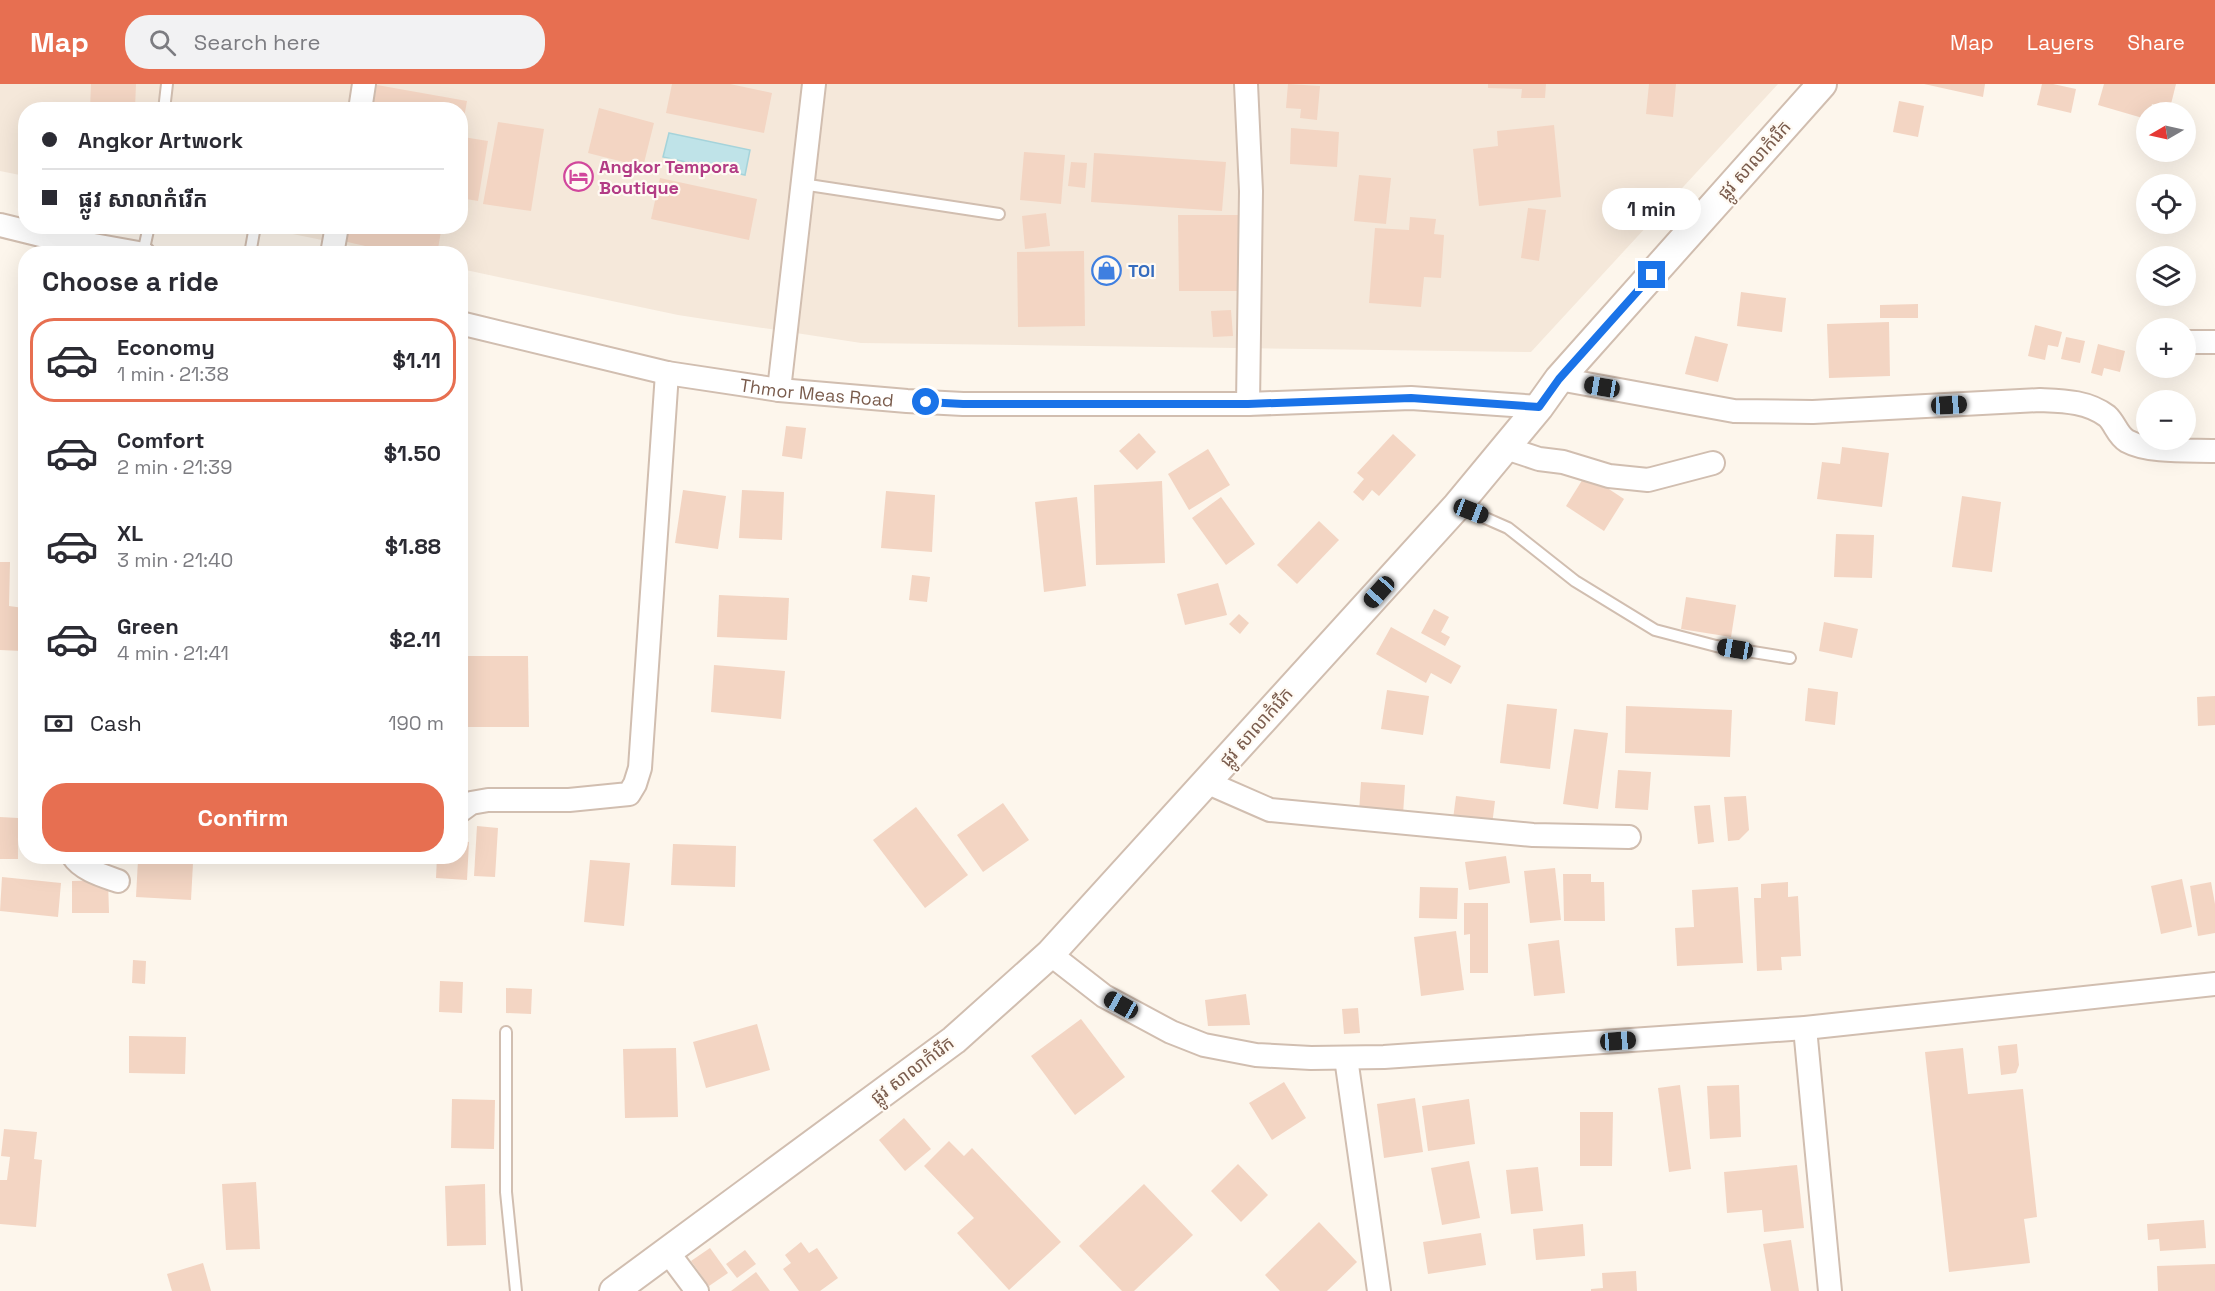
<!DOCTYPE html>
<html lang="en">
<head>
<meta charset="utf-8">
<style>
	body { margin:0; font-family:"Space Grotesk","Noto Sans Khmer",sans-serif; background:#f2f2f3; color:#2b2b33; height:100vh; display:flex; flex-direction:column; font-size:22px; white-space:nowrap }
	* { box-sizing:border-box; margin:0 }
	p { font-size:20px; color:#7c7c81 }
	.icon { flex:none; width:33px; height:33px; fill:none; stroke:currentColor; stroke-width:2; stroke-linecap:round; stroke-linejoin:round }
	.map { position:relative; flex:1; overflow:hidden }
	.drawer { position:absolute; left:18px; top:162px; width:450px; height:618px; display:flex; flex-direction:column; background:#fff; border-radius:24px; box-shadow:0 6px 24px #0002 }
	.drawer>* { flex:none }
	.top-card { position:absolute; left:18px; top:18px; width:450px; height:132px; border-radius:24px; box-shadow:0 6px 24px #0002; display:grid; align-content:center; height:132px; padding:0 24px; background:#fff }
	.needle { width:39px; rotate:261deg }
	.buttons { position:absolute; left:2136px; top:18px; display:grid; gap:12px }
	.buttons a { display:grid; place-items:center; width:60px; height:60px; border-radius:50%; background:#fff; box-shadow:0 6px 24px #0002; font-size:30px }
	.end { position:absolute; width:27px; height:27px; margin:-14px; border:8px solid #1a73e8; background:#fff; box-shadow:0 0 0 3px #fff }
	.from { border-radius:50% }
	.bubble { position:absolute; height:42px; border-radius:21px; background:#fff; box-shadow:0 6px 24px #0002; font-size:20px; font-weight:800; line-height:42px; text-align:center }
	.car { position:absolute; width:18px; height:36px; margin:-18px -9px; border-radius:8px; box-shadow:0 0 4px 2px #0007; background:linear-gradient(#222 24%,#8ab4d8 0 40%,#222 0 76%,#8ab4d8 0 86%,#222 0) }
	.top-card b { display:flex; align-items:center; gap:21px; height:57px; font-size:22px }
	.top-card b+b { border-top:2px solid #e1e1e2 }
	.top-card i { width:15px; height:15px; background:#2b2b33 }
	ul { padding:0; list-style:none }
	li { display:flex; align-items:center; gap:18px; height:84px; margin:0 12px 9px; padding:0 12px; border:3px solid transparent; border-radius:24px }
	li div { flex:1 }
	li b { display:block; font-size:22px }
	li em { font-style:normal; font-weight:800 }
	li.current { border-color:#e76f51 }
	li>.icon { width:54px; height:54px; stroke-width:1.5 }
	h2 { padding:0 24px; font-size:27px; line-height:72px }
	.pay { display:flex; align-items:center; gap:15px; height:66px; padding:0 24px; font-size:22px }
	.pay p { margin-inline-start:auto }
	.button { display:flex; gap:12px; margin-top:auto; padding:12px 24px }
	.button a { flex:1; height:69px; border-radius:24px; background:#e76f51; color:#fff; font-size:24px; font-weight:800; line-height:69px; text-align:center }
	header { display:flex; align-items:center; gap:36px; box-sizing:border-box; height:84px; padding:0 30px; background:#e76f51; color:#fff }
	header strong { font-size:28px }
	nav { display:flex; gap:33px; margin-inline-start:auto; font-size:21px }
	.search { width:420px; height:54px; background:#f2f2f3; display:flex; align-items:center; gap:15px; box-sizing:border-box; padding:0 21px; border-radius:24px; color:#7c7c81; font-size:22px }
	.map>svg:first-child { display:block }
	.residential { fill:#f5e8da }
	.water { fill:#bfe3e8; stroke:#a5d3da; stroke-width:1.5 }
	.building { fill:#f3d5c3 }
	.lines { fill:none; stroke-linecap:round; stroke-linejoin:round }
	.service-casing { stroke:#d1beb0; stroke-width:14 }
	.minor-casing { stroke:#d1beb0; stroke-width:26 }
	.tertiary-casing { stroke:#d1beb0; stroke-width:32 }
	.service { stroke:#fff; stroke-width:10 }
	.minor { stroke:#fff; stroke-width:22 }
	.tertiary { stroke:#fff; stroke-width:28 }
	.route { stroke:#1a73e8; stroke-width:8 }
	.labels { text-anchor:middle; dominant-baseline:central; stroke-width:4.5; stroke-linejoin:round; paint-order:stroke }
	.street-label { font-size:18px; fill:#7a5c4d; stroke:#fffaf3 }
	.hotel-label { font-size:18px; font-weight:bold; fill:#b23c85; stroke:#fffaf3; text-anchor:start }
	.shop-label { font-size:18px; font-weight:bold; fill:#366cbe; stroke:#fffaf3; text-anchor:start }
</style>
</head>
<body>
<header>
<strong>Map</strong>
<div class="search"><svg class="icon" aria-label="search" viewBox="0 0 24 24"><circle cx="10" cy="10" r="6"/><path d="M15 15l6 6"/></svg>Search here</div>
<nav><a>Map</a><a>Layers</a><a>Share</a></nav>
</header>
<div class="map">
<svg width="2215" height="1207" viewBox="0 0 2215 1207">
	<rect width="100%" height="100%" fill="#fdf6ec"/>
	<path class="residential" d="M0,0H1778L1531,268L861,259L678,231L461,185L460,170L386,169L258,143L460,142V26H26L25,92L0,87Z"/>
	<path class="water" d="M669,49L750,66L745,91L663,73Z"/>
	<g class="building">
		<path d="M91,0H136L135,24L90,26Z"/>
		<path d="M672,0H730L772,9L764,49L666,29Z"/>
		<path d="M1288,0L1320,2L1317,36L1300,34L1301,25L1286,24Z"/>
		<path d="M1488,0H1546L1545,14H1521L1522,5L1488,4Z"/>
		<path d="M1649,0H1676L1673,33L1646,30Z"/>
		<path d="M1924,0H1985L1983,13Z"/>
		<path d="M2042,0H2053L2076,5L2071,29L2037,21Z"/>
		<path d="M2104,0H2176L2170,24L2152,20L2150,28H2146V35L2098,21Z"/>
		<path d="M377,1L467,17L462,45L460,26H372Z"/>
		<path d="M1899,17L1924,22L1918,53L1893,48Z"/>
		<path d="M292,19L320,21V26H292Z"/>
		<path d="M599,24L654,39L643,83L588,69Z"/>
		<path d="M498,38L544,45L531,127L483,120Z"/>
		<path d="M1554,41L1561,113L1479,122L1473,65L1498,62L1497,47Z"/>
		<path d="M1291,44L1339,48L1337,83L1290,80Z"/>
		<path d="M463,53L488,57L478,117L460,114V67Z"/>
		<path d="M1024,68L1065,71L1061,120L1020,116Z"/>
		<path d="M1094,69L1226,78L1222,127L1091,118Z"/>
		<path d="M1071,78L1087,79L1085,104L1068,102Z"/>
		<path d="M1359,91L1391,94L1386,140L1354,137Z"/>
		<path d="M660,94L757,115L749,156L651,135Z"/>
		<path d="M1528,124L1546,126L1539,177L1521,174Z"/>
		<path d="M1046,129L1050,162L1025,165L1022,132Z"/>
		<path d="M1178,131H1242V207H1179Z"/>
		<path d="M1410,133L1436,135L1434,150L1444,151L1441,194L1424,193L1421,223L1369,219L1375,144L1409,146Z"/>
		<path d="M346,142H442L437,170H401L343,157Z"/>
		<path d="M1084,167L1085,242L1018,243L1017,168Z"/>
		<path d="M1741,208L1786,214L1782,248L1737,242Z"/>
		<path d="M1918,220V234H1880V221Z"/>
		<path d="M1231,226L1233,252L1213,253L1211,227Z"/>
		<path d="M1889,238L1890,292L1829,294L1827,240Z"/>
		<path d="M2035,241L2062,248L2058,263L2048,261L2045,276L2028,272Z"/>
		<path d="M1695,252L1728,260L1718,298L1685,290Z"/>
		<path d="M2066,253L2085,257L2080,279L2061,275Z"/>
		<path d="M2098,260L2125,267L2120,288L2104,284L2102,292L2091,289Z"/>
		<path d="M786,342L806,344L802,375L782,372Z"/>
		<path d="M1139,349L1156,368L1137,386L1119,367Z"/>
		<path d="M1393,350L1416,371L1379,412L1372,406L1363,417L1353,408L1364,395L1357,389Z"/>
		<path d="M1842,363L1889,369L1882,423L1817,415L1822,378L1840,380Z"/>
		<path d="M1208,365L1230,401L1189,426L1168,390Z"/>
		<path d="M1586,390L1624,415L1604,447L1566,422Z"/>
		<path d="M1162,397L1165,479L1096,481L1094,401Z"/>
		<path d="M683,406L726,412L718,465L675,459Z"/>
		<path d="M742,406L784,408L782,456L739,454Z"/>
		<path d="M886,407L935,411L932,468L881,464Z"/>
		<path d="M1962,412L2001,418L1992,488L1952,483Z"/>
		<path d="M1077,413L1086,502L1044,508L1035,418Z"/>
		<path d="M1221,413L1255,460L1226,481L1192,434Z"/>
		<path d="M1319,437L1339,456L1297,500L1277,481Z"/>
		<path d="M1836,450L1874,451L1872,494L1834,493Z"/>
		<path d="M0,478H10L9,522L24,524L22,567L0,566Z"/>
		<path d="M912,491L930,493L927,518L909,516Z"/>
		<path d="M1218,499L1227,531L1185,541L1177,510Z"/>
		<path d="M719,511L789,514L787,556L717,553Z"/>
		<path d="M1686,513L1736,521L1731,553L1681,545Z"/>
		<path d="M1434,525L1449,533L1441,548L1450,553L1445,562L1421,549Z"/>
		<path d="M1239,530L1249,539L1240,550L1229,540Z"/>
		<path d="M1824,538L1858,545L1852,574L1819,567Z"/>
		<path d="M1391,543L1461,582L1451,600L1431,589L1426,599L1376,570Z"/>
		<path d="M460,572H528L529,643H460Z"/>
		<path d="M714,581L785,587L781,635L711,628Z"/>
		<path d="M1808,604L1838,608L1835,641L1805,637Z"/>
		<path d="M1387,606L1429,612L1423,651L1381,645Z"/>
		<path d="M2215,612V641L2198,642L2197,613Z"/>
		<path d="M1507,620L1557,625L1550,685L1500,679Z"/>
		<path d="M1626,622L1732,626L1730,673L1625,669Z"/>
		<path d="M1574,645L1608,649L1598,725L1563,720Z"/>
		<path d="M1618,686L1651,688L1648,726L1615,724Z"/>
		<path d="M1361,698L1405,701L1403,730L1359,728Z"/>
		<path d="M1456,712L1495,717L1492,741L1453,735Z"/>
		<path d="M1746,712L1749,746L1739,756L1728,757L1724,713Z"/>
		<path d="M1003,719L1029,756L983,788L957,751Z"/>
		<path d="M1710,721L1714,758L1698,760L1694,722Z"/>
		<path d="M916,723L968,791L925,824L873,756Z"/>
		<path d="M0,733L18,734V775H0Z"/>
		<path d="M477,742L498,744L495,793L474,792Z"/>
		<path d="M460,757L469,758L467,796L436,794L437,772H460Z"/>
		<path d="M673,760L736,762L735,803L671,801Z"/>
		<path d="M1506,772L1510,799L1469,806L1465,778Z"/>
		<path d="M138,776L193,779L191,816L136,813Z"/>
		<path d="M590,776L630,779L624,842L584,838Z"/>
		<path d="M1555,784L1561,836L1530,839L1524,787Z"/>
		<path d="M1563,790H1591V798H1604L1605,837H1564Z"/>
		<path d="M2,793L61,799L58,833L0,827Z"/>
		<path d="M2182,795L2192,843L2161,850L2151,802Z"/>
		<path d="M108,796L109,829H72V797Z"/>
		<path d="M1788,798V813L1798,812L1801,872L1781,873L1782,886L1757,887L1754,814H1761V800Z"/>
		<path d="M2211,798L2215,820V849L2198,852L2190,802Z"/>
		<path d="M1420,803L1458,804L1457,835L1419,834Z"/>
		<path d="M1738,803L1743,879L1677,882L1675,844L1694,843L1692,806Z"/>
		<path d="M1464,819H1488V889H1470V850L1464,851Z"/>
		<path d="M1456,847L1464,906L1421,912L1414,853Z"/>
		<path d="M1559,856L1565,909L1534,912L1528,860Z"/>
		<path d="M133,876L146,877L145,900L132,899Z"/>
		<path d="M440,897L463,898L462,929L439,928Z"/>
		<path d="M506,904L532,905L531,930L506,929Z"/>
		<path d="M1246,910L1250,941L1208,942L1205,916Z"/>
		<path d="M1358,924L1360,949L1344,950L1342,925Z"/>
		<path d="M1081,935L1125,993L1075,1031L1031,972Z"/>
		<path d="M757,940L770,986L706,1004L693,958Z"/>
		<path d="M129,952L186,953L185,990L129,989Z"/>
		<path d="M2017,960L2019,981L2016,989L2001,991L1998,962Z"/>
		<path d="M676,964L678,1033L625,1034L623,965Z"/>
		<path d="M1963,964L1968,1010L2023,1005L2037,1133L2024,1135L2030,1179L1949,1188L1925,968Z"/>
		<path d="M1284,998L1306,1034L1272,1056L1249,1019Z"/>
		<path d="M1680,1001L1691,1085L1669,1088L1658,1004Z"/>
		<path d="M1739,1001L1741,1053L1710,1055L1707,1002Z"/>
		<path d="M1415,1014L1423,1068L1384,1074L1377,1020Z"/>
		<path d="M452,1015L495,1016L494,1065L451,1064Z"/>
		<path d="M1469,1015L1475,1060L1428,1067L1422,1022Z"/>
		<path d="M1580,1028H1613L1612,1082H1580Z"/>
		<path d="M904,1034L931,1065L905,1087L879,1056Z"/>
		<path d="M4,1045L37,1048L34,1075L42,1076L36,1143L0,1140V1096H7L10,1073L1,1072Z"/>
		<path d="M949,1057L964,1072L972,1064L1061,1158L1009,1206L957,1149L974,1134L924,1082Z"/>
		<path d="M1469,1077L1480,1134L1442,1141L1431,1084Z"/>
		<path d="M1238,1080L1268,1111L1241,1138L1211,1107Z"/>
		<path d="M1797,1081L1804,1144L1764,1148L1762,1126L1727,1129L1724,1088Z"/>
		<path d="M1538,1083L1543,1127L1511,1130L1506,1086Z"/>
		<path d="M256,1098L260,1165L226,1166L222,1100Z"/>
		<path d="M485,1100L486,1161L447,1162L445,1102Z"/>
		<path d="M1144,1100L1193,1151L1134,1207H1122L1079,1162Z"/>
		<path d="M2204,1136L2206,1164L2160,1167L2159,1155L2148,1156L2147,1140Z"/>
		<path d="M1319,1138L1357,1178L1327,1207H1280L1265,1191Z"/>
		<path d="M1583,1140L1585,1172L1536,1176L1533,1145Z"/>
		<path d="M1481,1149L1486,1181L1428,1190L1423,1158Z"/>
		<path d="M1791,1156L1799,1207H1771L1763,1160Z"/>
		<path d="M801,1158L809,1169L817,1164L838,1194L820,1207H799L783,1185L791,1179L785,1171Z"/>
		<path d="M710,1164L728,1189L709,1202L691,1177Z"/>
		<path d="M745,1166L756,1180L737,1194L726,1180Z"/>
		<path d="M203,1179L211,1207H172L167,1190Z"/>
		<path d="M2215,1180V1207H2158L2157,1182Z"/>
		<path d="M1636,1187L1637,1207H1591V1205L1603,1204L1602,1189Z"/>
		<path d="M756,1188L770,1207H731Z"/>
	</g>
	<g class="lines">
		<defs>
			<g id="service">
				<path d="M164,26L167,0"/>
				<path d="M802,100L999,130"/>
				<path d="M143,169L149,142"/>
				<path d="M250,170L255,142"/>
				<path d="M1458,422L1508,444L1575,497L1655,546L1716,562L1790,574"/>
				<path d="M506,948V1108L516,1207"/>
			</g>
			<g id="minor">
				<path d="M1246,0L1251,107L1248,320"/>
				<path d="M360,26L364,0"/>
				<path d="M0,141L49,153L144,170"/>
				<path d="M332,170L337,142"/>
				<path id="s1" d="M460,239L667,289L779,306L907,317L963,320H1248L1411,314L1539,323"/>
				<path d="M2186,258H2215"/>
				<path d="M1559,295L1734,327L1813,328L2040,316C2063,317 2087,317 2107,332C2115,339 2117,351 2127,357C2149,369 2191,366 2215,367"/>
				<path d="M779,306L814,0"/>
				<path d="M1506,364L1539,375L1563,378L1609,392L1648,396L1713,379"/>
				<path d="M1206,698L1270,726L1533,751L1629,753"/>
				<path d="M460,727L471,719L488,716H569L629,710L635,700L640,684L667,289"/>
				<path d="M73,772C82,786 104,792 118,797"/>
				<path d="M1050,870L1104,912L1171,948L1204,961L1256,971L1311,974L1384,973L1805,944L2215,900"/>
				<path d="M1805,944L1830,1207"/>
				<path d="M1346,974L1379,1207"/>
				<path d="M667,1167L697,1207"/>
			</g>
			<path id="tertiary" d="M614,1207L954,956L1050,870L1457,422L1539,323L1559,295L1822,0"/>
		</defs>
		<use href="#service" class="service-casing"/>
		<use href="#minor" class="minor-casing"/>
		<use href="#tertiary" class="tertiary-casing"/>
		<use href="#service" class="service"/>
		<use href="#minor" class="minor"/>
		<use href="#tertiary" class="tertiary"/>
	</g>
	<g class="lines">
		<path class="route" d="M926,318L963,320H1248L1411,314L1539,323L1559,295L1652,191"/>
	</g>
	<defs>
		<symbol id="hotel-ring" viewBox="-11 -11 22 22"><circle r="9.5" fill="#fffaf3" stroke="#d1479c" stroke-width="1.5"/><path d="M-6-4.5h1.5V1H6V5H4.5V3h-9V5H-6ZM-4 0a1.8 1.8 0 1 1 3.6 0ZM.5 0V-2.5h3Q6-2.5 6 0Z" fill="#d1479c"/></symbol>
		<symbol id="shop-ring" viewBox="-11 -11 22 22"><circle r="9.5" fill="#fffaf3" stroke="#3f7fe0" stroke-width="1.5"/><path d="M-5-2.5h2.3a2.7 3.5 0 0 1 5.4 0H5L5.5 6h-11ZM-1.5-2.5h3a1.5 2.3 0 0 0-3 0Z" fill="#3f7fe0"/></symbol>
	</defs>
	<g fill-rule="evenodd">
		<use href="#hotel-ring" x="562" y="76" width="33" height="33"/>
		<use href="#shop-ring" x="1090" y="170" width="33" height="33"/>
	</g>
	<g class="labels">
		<g class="street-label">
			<text transform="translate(1754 76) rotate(-48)">ផ្លូវ សាលាកំរើក</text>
			<text stroke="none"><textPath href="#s1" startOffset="364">Thmor Meas Road</textPath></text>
			<text transform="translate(1256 643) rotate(-48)">ផ្លូវ សាលាកំរើក</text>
			<text transform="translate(912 986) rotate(-37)">ផ្លូវ សាលាកំរើក</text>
		</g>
		<g class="hotel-label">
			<text x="599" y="82">Angkor Tempora<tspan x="599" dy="21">Boutique</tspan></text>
		</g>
		<g class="shop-label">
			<text x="1128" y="186">TOI</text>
		</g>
	</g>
</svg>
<div class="buttons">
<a><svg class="needle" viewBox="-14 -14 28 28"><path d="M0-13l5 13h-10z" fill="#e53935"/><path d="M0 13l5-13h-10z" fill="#7c7c81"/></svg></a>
<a><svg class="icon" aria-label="locate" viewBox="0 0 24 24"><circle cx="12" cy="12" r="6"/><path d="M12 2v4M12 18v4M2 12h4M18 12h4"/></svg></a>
<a><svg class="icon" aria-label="layers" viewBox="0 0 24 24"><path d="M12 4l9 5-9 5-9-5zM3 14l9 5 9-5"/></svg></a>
<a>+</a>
<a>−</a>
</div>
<i class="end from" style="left:926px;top:318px"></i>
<i class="end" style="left:1652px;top:191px"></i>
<div class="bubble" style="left:1602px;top:104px;width:99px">1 min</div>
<i class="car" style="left:1602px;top:303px;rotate:280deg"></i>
<i class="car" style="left:1949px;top:321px;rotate:87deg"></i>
<i class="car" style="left:1471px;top:427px;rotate:111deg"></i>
<i class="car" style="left:1379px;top:508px;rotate:222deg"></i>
<i class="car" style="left:1735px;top:565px;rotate:279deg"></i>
<i class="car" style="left:1121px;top:921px;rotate:299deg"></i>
<i class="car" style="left:1618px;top:957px;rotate:86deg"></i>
<div class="top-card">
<b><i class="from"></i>Angkor Artwork</b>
<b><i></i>ផ្លូវ សាលាកំរើក</b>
</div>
<section class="drawer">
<h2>Choose a ride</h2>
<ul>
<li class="current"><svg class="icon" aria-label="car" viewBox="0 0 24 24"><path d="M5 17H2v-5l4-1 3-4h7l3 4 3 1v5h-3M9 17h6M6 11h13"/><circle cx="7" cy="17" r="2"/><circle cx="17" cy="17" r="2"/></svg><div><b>Economy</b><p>1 min · 21:38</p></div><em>$1.11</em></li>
<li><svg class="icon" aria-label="car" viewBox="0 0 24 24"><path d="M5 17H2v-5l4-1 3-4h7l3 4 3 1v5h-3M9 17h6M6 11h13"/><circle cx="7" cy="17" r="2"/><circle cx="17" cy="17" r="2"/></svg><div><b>Comfort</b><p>2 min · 21:39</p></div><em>$1.50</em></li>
<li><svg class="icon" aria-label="car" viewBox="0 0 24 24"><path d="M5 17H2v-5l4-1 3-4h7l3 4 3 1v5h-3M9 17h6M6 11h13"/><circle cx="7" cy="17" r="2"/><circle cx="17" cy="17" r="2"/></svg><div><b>XL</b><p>3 min · 21:40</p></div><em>$1.88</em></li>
<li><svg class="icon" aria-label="car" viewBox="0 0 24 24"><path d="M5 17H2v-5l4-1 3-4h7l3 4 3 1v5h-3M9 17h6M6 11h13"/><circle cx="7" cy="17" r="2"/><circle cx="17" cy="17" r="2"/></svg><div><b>Green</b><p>4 min · 21:41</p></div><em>$2.11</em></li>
</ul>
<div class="pay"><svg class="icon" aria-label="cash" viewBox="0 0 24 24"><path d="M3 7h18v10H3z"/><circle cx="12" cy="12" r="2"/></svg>Cash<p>190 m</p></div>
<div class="button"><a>Confirm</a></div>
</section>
</div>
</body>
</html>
